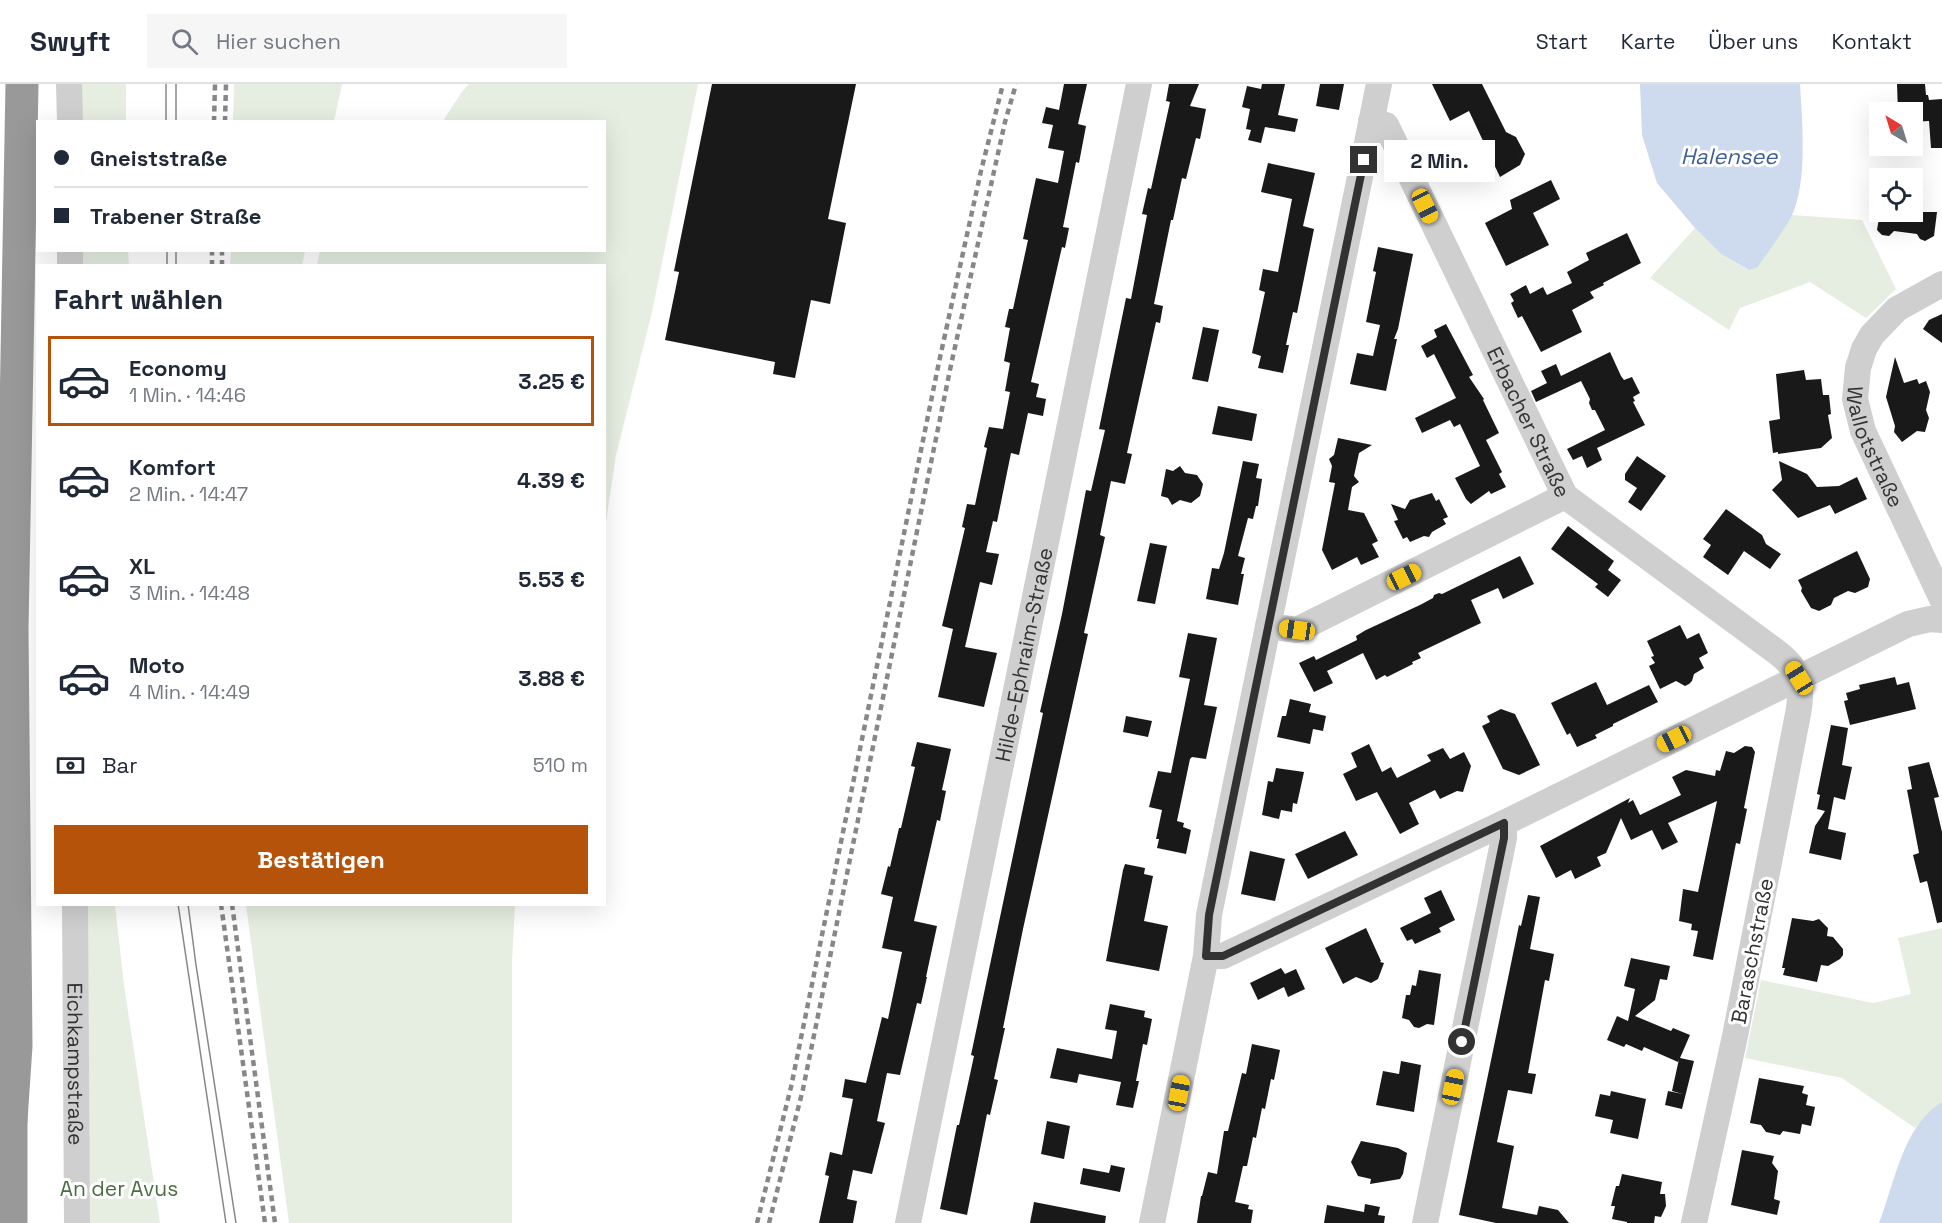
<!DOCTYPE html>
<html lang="de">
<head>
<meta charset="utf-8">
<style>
	body { margin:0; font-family:"Space Grotesk",sans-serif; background:#f6f6f7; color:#1f2937; height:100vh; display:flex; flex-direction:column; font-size:22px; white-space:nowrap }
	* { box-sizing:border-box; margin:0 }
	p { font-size:20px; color:#747a83 }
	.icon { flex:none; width:33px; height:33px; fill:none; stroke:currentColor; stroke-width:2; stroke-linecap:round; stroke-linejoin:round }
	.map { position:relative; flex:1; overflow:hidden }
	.details { position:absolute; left:36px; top:180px; width:570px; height:642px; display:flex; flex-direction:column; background:#fff; border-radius:0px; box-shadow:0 6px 24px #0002 }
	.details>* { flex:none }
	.hud { position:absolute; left:36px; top:36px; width:570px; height:132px; border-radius:0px; box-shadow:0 6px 24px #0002; display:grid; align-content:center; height:132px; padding:0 18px; background:#fff }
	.needle { width:39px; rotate:322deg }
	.fabs { position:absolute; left:1869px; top:18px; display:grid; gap:12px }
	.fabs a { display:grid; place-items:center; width:54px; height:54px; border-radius:0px; background:#fff; box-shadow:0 6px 24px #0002; font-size:30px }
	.end { position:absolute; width:27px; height:27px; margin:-14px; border:8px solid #323232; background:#fff; box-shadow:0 0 0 3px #fff }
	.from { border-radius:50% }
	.bubble { position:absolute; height:42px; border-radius:0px; background:#fff; box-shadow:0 6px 24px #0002; font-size:20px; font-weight:700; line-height:42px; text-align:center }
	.car { position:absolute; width:18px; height:36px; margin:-18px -9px; border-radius:8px; box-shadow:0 0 4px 2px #0007; background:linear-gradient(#f5c518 24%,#345 0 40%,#f5c518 0 76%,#345 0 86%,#f5c518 0) }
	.hud b { display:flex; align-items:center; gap:21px; height:57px; font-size:22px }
	.hud b+b { border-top:2px solid #e0e1e3 }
	.hud i { width:15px; height:15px; background:#1f2937 }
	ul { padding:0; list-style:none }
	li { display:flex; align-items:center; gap:18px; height:90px; margin:0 12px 9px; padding:0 6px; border:3px solid transparent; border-radius:0px }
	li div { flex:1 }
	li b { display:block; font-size:22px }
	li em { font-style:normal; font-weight:700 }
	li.active { border-color:#b45309 }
	li>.icon { width:54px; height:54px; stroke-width:1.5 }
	h2 { padding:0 18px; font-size:27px; line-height:72px }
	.pay { display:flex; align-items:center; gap:15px; height:66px; padding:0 18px; font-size:22px }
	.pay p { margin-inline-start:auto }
	.cta { display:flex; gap:12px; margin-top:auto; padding:12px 18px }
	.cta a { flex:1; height:69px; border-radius:0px; background:#b45309; color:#fff; font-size:24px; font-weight:700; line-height:69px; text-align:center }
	header { display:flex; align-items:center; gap:36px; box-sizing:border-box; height:84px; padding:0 30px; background:#fff; border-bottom:2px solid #e0e1e3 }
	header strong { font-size:28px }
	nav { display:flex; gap:33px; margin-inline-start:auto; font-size:21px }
	.search { width:420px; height:54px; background:#f6f6f7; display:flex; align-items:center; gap:15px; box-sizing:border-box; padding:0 21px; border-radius:0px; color:#747a83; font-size:22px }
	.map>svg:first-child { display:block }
	.green { fill:#e5eee1 }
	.water { fill:#cedaed }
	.building { fill:#191919 }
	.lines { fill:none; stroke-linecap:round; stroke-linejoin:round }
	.minor { stroke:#cfcfcf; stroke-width:26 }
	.highway { stroke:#999; stroke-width:33 }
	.tram { stroke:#878787; stroke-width:1.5 }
	.rail { stroke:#878787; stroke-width:4.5; stroke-dasharray:6 4.5; stroke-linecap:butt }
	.route { stroke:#323232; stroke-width:8 }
	.labels { text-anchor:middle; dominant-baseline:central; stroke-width:6; stroke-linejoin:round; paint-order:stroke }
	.street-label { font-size:21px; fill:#323232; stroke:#fff }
	.park-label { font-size:21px; fill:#4a6e3f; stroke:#fff }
	.water-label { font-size:22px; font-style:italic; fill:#406094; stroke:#fff }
</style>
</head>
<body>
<header>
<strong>Swyft</strong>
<div class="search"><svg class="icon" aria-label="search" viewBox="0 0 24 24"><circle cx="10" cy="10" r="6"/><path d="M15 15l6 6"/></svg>Hier suchen</div>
<nav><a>Start</a><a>Karte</a><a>Über uns</a><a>Kontakt</a></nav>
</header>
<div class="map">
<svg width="1942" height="1139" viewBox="0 0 1942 1139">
	<rect width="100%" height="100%" fill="#fff"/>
	<g class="green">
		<rect x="75" y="0" width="51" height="37"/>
		<path d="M234,0H342L334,37L233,38Z"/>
		<path d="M469,0H698L652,228L616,371L605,444L604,182L317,181L320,167L604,166V38L443,37L461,9Z"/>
		<path d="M1792,131L1862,136L1896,205L1866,234L1810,198L1740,224L1729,246L1650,194L1695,144L1721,170L1748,186L1758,183Z"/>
		<path d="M76,167H128L129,181H76Z"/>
		<path d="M231,167V166L305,167L302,182L230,181Z"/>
		<path d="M81,821H115L124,901L160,1139H84Z"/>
		<path d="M246,821H515L512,878V1139H289Z"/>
		<path d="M1942,844V1018L1915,1044L1842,994L1745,974L1761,896L1873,919L1911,910L1898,854Z"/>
	</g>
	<g class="water">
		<path d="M1640,0H1800C1802,36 1808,100 1791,133C1782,150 1769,166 1758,183L1749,186L1721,170L1695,144L1657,99L1642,51Z"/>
		<path d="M1942,1018V1139H1879C1895,1099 1902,1043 1942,1018Z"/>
	</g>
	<g class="building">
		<path d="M712,0H856L828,135L846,139L830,220L811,216L795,294L773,290L775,278L665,256L679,188L674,187Z"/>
		<path d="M1064,0H1087L1078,40L1086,42L1079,79L1076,78L1063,143L1069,144L1065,164L1062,163L1031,298L1039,300L1036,313L1046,315L1043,332L1028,329L1019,371L1011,369L997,438L993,437L986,468L999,470L992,501L980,498L965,563L997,569L984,623L938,613L953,545L942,542L965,444L962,443L967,420L975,421L987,364L984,363L989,343L1003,345L1010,308L1005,307L1010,279L1004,277L1010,244L1005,243L1009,225H1013L1028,156L1023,155L1036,94L1058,99L1064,67L1048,64L1053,41L1042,39L1046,23L1059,26Z"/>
		<path d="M1169,0H1199L1190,22L1206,25L1200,55L1196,54L1186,95L1182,94L1173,136H1171L1154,220L1163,222L1160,239L1156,238L1127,369L1132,370L1125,400L1111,397L1100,451L1105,453L1084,549L1088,550L1023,845L1003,944H1005L994,995L998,996L990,1031L987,1030L967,1131L940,1125L957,1041H959L974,972L971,971L1043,629L1040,628L1062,530L1086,406L1091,407L1105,346L1099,345L1126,214L1131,215L1147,131L1142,130L1148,104L1151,105L1170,18L1166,17Z"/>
		<path d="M1262,0H1285L1278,31L1298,35L1295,48L1265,43L1261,59L1248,56L1251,46L1246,45L1250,25L1242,23L1247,2L1261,5Z"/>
		<path d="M1320,0H1344L1339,26L1316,22Z"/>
		<path d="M1432,0H1482L1506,48L1516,53L1525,70L1520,81L1500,93L1469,27L1450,37Z"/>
		<path d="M1897,0H1925L1926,11H1928L1929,16L1942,15V64H1931L1929,37L1912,38V28H1898Z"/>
		<path d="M1268,79L1315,89L1303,142L1314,145L1297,229L1293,228L1286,261H1289L1283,289L1258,284L1261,272L1252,269L1265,208L1259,206L1263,185L1278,188L1292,115L1261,108Z"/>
		<path d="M1551,96L1560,115L1533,129L1549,161L1506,182L1485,139L1512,125L1510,116Z"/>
		<path d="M1880,128H1937L1934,152L1925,157L1920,155L1917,150L1894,147L1889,152L1882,151L1877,146Z"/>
		<path d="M1627,149L1641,179L1603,199L1604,201L1590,208L1594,214L1572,226L1582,248L1541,268L1522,232L1518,234L1511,219L1514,217L1510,210L1526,201L1530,210L1543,203L1547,211L1572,199L1567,188L1589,176L1586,169Z"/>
		<path d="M1378,163L1413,170L1398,245L1394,255H1397L1386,307L1350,300L1357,269L1373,272L1380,241L1366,238L1376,188L1373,187Z"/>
		<path d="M1942,230V259L1923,245L1929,236Z"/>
		<path d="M1446,240L1473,291L1469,293L1484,315L1483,316L1499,349L1486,356L1502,388L1499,390L1506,403L1491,410L1489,407L1471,420L1466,415L1455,394L1480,382L1460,340L1454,343L1450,336L1422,349L1415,334L1456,314L1434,270L1427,274L1421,262L1437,253L1434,246Z"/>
		<path d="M1203,243L1219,246L1208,298L1192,295Z"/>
		<path d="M1610,268L1621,292L1624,296L1632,293L1640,309L1633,313L1635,317L1633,318L1645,341L1597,364L1602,376L1587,384L1582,372L1573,376L1567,365L1605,346L1595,326H1592L1589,319L1590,315L1581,297L1536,318L1531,307L1547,299L1541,287L1556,280L1561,292Z"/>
		<path d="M1895,273L1904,299L1917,295L1919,300L1926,297L1930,308L1926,326L1929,334L1925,348L1917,347L1902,358L1894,348L1895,342L1886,313Z"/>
		<path d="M1804,286L1806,296L1821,295L1823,311H1829L1831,330L1828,331L1832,354L1821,364L1778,370V368L1773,369L1769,337L1780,335L1776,290Z"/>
		<path d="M1218,322L1257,330L1252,357L1212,350Z"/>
		<path d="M1338,354L1372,361L1359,369L1354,392L1359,398L1352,403L1348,426L1364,429L1378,457L1372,460L1379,473L1361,481L1357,473L1332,486L1322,466L1335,399L1329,398L1332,382L1329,375L1334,371Z"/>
		<path d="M1637,372L1666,392L1641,427L1628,418L1637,404L1625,396V390Z"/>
		<path d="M1243,377L1259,380L1256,394L1262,395L1258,422H1256L1253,435L1248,434L1238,472L1245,474L1241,490H1244L1238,521L1206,515L1212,484L1219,485L1224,469Z"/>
		<path d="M1779,377L1807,390L1817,403L1839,402L1857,393L1867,415L1835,430L1830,421L1798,434L1772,406L1782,396Z"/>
		<path d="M1180,382L1185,389L1197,391L1203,400L1200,412L1191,419L1180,416L1172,421L1168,414L1161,412L1166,385L1173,387Z"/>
		<path d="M1432,409L1436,417L1439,415L1448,433L1443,435L1446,440L1432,448L1429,453L1424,452L1410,458L1407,453L1403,455L1394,437L1398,436L1391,420L1405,425L1410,416Z"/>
		<path d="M1726,425L1762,451L1766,460L1781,470L1770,485L1744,467L1728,491L1703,473L1711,461L1703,455Z"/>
		<path d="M1568,442L1614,477L1608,486L1621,496L1608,513L1595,503L1598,500L1551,465Z"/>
		<path d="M1150,459L1167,462L1155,520L1137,517Z"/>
		<path d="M1857,467L1870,495L1868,503L1855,509L1848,507L1834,514L1831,521L1819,527L1811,524L1801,507L1802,504L1798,496Z"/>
		<path d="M1520,472L1534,500L1503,515L1498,504L1471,516L1481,539L1418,569L1421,574L1412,578L1413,580L1387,593L1385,591L1376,596L1363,569L1327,587L1333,599L1314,608L1299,579L1314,572L1316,576L1357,556L1356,552L1366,546L1420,521L1433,514L1434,511L1439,509L1442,510Z"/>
		<path d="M1680,541L1687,555L1699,549L1708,569L1699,574L1704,584L1694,590L1692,597L1689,600L1685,602L1676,597L1660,605L1649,582L1655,579L1651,573L1654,572L1647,557Z"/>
		<path d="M1188,549L1217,554L1204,621L1217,623L1206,675L1192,673L1190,675L1177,737L1184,739L1183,743L1191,746L1186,770L1157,764L1159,755H1156L1162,726L1149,723L1158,687L1171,689L1190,595L1179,593Z"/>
		<path d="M1895,593L1897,601L1909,598L1916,625L1850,641L1844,617L1848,616L1846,609L1860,605L1859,601Z"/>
		<path d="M1596,598L1607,621L1649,601L1658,618L1613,640V642L1595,651L1597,654L1577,663L1570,649L1567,651L1551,619Z"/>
		<path d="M1290,615L1311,620L1309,628L1326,632L1323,647L1313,645L1310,660L1277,653L1282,632H1286Z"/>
		<path d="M1501,625L1515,630L1540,681L1519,691L1503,685L1482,642L1490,638L1487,632Z"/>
		<path d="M1126,632L1152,637L1148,653L1123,648Z"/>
		<path d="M1831,641L1848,644L1842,681L1852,683L1845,716L1834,713L1828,745L1846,749L1841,776L1809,769L1815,742L1825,727L1817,725L1820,711L1817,710Z"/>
		<path d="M917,658L951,665L942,706L946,707L940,737L937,736L914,837L937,842L926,893H927L921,920L917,919L900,991L887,989L877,1037L885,1039L872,1090L853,1086L847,1115L857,1117L853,1139H819L829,1092L825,1091L830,1068L842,1071L853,1015L842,1013L845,995L866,999L882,933L888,935L902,868L882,864L893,813L881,810L888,782L890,783L899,744H901L915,683L911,682Z"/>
		<path d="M1369,660L1382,688L1391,683L1397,694L1431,677L1427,671L1443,664L1450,675L1464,668L1471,682L1463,708L1457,707L1440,715L1435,706L1409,719L1419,740L1400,750L1377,708L1356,717L1343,690L1357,683L1351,669Z"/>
		<path d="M1745,662L1752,663L1755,668L1744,724L1747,725L1740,760L1736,759L1713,876L1693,872L1698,847L1691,846L1692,840L1679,837L1683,805L1698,808L1717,717L1668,739L1678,758L1662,766L1652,746L1631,756L1621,734L1606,769L1597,773L1601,782L1575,795L1571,786L1556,794L1540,762L1630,714L1628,719L1633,716L1640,731L1681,711L1672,693L1686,686L1715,692L1716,686L1720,687L1726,667L1734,669Z"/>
		<path d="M1929,678L1939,713L1934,714L1942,748V838L1937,839L1927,797L1920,799L1913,771L1919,769L1907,706L1912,705L1908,683Z"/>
		<path d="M1276,684L1304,688L1297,720L1293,719L1292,728L1281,726L1279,735L1262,731L1268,697L1273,698Z"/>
		<path d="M1345,747L1358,771L1308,795L1295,770Z"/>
		<path d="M1250,767L1285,775L1275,817L1241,810Z"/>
		<path d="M1125,780L1145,784L1144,790L1153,792L1144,837L1168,842L1159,887L1106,877L1123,786Z"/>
		<path d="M1441,806L1455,836L1439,844L1441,848L1415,860L1412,855L1407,857L1400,844L1431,829L1424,814Z"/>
		<path d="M1528,811L1540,813L1530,865L1554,870L1549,897L1545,896L1528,989L1536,990L1532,1010L1508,1006L1497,1058L1514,1062L1502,1124L1537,1131L1539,1122L1558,1126L1569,1139H1496L1459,1131L1519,841L1521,842Z"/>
		<path d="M1792,834L1813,837L1819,835L1828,844L1827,852L1833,853L1843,865V871L1840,875L1828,882L1821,881L1817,898L1783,891L1785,884H1782Z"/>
		<path d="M1366,844L1381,877L1380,878L1384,879L1378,895L1371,899L1356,893L1343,900L1325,864Z"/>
		<path d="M1631,874L1670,882L1667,896L1660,895L1655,916L1635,932L1671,947L1673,944L1690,951L1680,974L1694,977L1682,1025L1665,1021L1668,1007L1683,1010L1672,1007L1679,975L1678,978L1644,963L1642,967L1626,960L1624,963L1607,956L1617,932L1628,937L1635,905L1624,902Z"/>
		<path d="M1281,884L1285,890L1296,885L1305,905L1288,913L1284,903L1258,916L1250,899Z"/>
		<path d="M1419,886L1441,890L1434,941L1427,940L1419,944L1414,943L1409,936L1402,934L1406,911H1410L1412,901L1416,902Z"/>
		<path d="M1110,920L1145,927L1144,933L1152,935L1147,961L1143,960L1136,997H1139L1133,1024L1116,1021L1121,998L1079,990L1077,999L1050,994L1057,964L1112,975L1117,947L1105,945Z"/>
		<path d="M1252,960L1280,966L1274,996L1271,995L1265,1025L1262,1024L1256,1054L1253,1053L1247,1082H1243L1235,1118L1249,1121L1248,1125L1253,1126L1251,1139H1197L1201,1112H1202L1208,1088L1217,1090L1224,1047H1228L1242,989L1246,990Z"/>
		<path d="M1401,977L1421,981L1414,1028L1376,1021L1383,987L1399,990Z"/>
		<path d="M1759,994L1804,1002L1802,1009L1808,1011L1806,1021L1815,1023L1811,1042L1802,1040L1800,1050L1783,1047L1780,1051L1766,1048L1761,1041L1750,1039Z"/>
		<path d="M1611,1007L1646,1015L1638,1055L1610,1049L1613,1036L1595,1032L1600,1010L1610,1012Z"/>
		<path d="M1047,1037L1070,1042L1064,1075L1041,1070Z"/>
		<path d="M1361,1057L1398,1064L1407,1069L1403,1090L1400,1095L1370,1100L1371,1095L1358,1092L1351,1078Z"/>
		<path d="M1742,1066L1774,1072L1772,1079L1778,1087L1774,1115L1780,1117L1777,1131L1731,1121Z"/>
		<path d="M1111,1081L1125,1084L1120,1108L1080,1100L1083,1084L1109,1089Z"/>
		<path d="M1622,1090L1662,1098L1660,1110H1665L1666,1122L1661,1133L1655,1132L1654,1139H1627V1138L1612,1135L1615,1122H1611L1616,1102H1619Z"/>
		<path d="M1034,1118L1106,1132L1105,1139H1030Z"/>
		<path d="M1365,1120L1380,1123L1378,1131L1385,1132L1384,1139H1324L1327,1121L1364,1128Z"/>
	</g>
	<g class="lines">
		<g class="minor">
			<path d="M69,0L70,38"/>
			<path id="s1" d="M1371,37L1386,41L1565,412L1778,569C1801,587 1803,602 1798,630L1735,952L1694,1139"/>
			<path d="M70,166V182"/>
			<path id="s2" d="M1942,200L1897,225L1872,251L1864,265L1858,284L1855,315L1863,347L1942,515"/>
			<path d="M1268,542L1297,546L1565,412"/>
			<path id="s3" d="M75,820L77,1139"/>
			<path d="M1206,872H1223L1504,739L1908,540L1930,535L1942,536"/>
			<path id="s4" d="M908,1139L1139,0"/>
			<path d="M1152,1139L1206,872L1209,831L1379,0"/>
			<path d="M1425,1139L1504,754V739"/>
		</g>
		<g class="highway">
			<path d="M11,1016V1139"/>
			<path d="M11,1036L16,962L12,545L22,0"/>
		</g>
		<g class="tram">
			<path d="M166,0V38"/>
			<path d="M176,0V38"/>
			<path d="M167,166V182"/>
			<path d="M176,166V182"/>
			<path d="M178,820L226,1139"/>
			<path d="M188,820L196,881L236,1139"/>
		</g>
		<g class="rail">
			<path d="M214,38L215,0"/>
			<path d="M225,38L226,0"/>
			<path d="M212,182V166"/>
			<path d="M222,182V166"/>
			<path d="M221,820L265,1139"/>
			<path d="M232,820L275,1139"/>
			<path d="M757,1139L791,1003L939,278L981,87L1003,0"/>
			<path d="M769,1139L803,1005L951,281L1005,38L1016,0"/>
		</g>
	</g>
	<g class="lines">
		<path class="route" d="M1364,76L1209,831L1206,872H1223L1504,739V754L1462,958"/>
	</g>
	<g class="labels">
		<g class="street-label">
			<text stroke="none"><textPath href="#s1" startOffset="345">Erbacher Straße</textPath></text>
			<text stroke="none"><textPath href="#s2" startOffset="206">Wallotstraße</textPath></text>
			<text stroke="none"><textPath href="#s4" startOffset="580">Hilde-Ephraim-Straße</textPath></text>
			<text transform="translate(1752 867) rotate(-79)">Baraschstraße</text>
			<text stroke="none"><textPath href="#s3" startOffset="160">Eichkampstraße</textPath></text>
		</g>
		<g class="park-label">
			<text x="119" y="1104">An der Avus</text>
		</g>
		<g class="water-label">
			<text x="1729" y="72">Halensee</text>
		</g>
	</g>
</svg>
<div class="fabs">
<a><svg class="needle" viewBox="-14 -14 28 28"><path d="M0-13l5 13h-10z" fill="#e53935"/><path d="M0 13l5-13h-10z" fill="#747a83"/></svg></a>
<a><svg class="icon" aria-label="locate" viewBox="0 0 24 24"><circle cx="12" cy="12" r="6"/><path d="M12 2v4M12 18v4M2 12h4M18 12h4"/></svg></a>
</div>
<i class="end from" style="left:1462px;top:958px"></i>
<i class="end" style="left:1364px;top:76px"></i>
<div class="bubble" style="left:1384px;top:56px;width:111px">2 Min.</div>
<i class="car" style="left:1425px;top:122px;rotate:154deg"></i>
<i class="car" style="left:1404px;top:493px;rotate:64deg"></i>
<i class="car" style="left:1297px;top:546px;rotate:278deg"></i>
<i class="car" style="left:1799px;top:594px;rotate:328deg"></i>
<i class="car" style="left:1674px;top:655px;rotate:244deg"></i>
<i class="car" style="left:1453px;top:1003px;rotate:12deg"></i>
<i class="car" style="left:1179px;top:1009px;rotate:11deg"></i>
<div class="hud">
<b><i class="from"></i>Gneiststraße</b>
<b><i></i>Trabener Straße</b>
</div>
<section class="details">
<h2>Fahrt wählen</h2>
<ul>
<li class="active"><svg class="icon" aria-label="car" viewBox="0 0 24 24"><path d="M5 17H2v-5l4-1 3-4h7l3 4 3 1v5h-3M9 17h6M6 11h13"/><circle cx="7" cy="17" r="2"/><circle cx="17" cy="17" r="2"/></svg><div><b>Economy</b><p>1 Min. · 14:46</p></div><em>3.25 €</em></li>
<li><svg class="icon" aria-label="car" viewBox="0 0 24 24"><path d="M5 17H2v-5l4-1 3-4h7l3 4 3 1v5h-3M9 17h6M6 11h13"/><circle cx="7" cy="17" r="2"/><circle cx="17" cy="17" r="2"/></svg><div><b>Komfort</b><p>2 Min. · 14:47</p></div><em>4.39 €</em></li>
<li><svg class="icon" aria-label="car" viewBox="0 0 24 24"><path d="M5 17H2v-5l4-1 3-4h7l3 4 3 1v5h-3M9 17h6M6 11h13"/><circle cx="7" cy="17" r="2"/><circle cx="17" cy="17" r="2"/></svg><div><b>XL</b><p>3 Min. · 14:48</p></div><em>5.53 €</em></li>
<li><svg class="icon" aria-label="car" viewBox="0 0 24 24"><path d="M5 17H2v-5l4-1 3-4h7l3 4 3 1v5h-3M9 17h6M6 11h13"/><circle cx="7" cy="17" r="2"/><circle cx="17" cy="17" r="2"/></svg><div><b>Moto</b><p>4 Min. · 14:49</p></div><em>3.88 €</em></li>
</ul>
<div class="pay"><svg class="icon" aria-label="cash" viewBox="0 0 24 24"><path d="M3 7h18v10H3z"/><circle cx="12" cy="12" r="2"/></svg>Bar<p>510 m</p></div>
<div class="cta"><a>Bestätigen</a></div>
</section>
</div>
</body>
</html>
